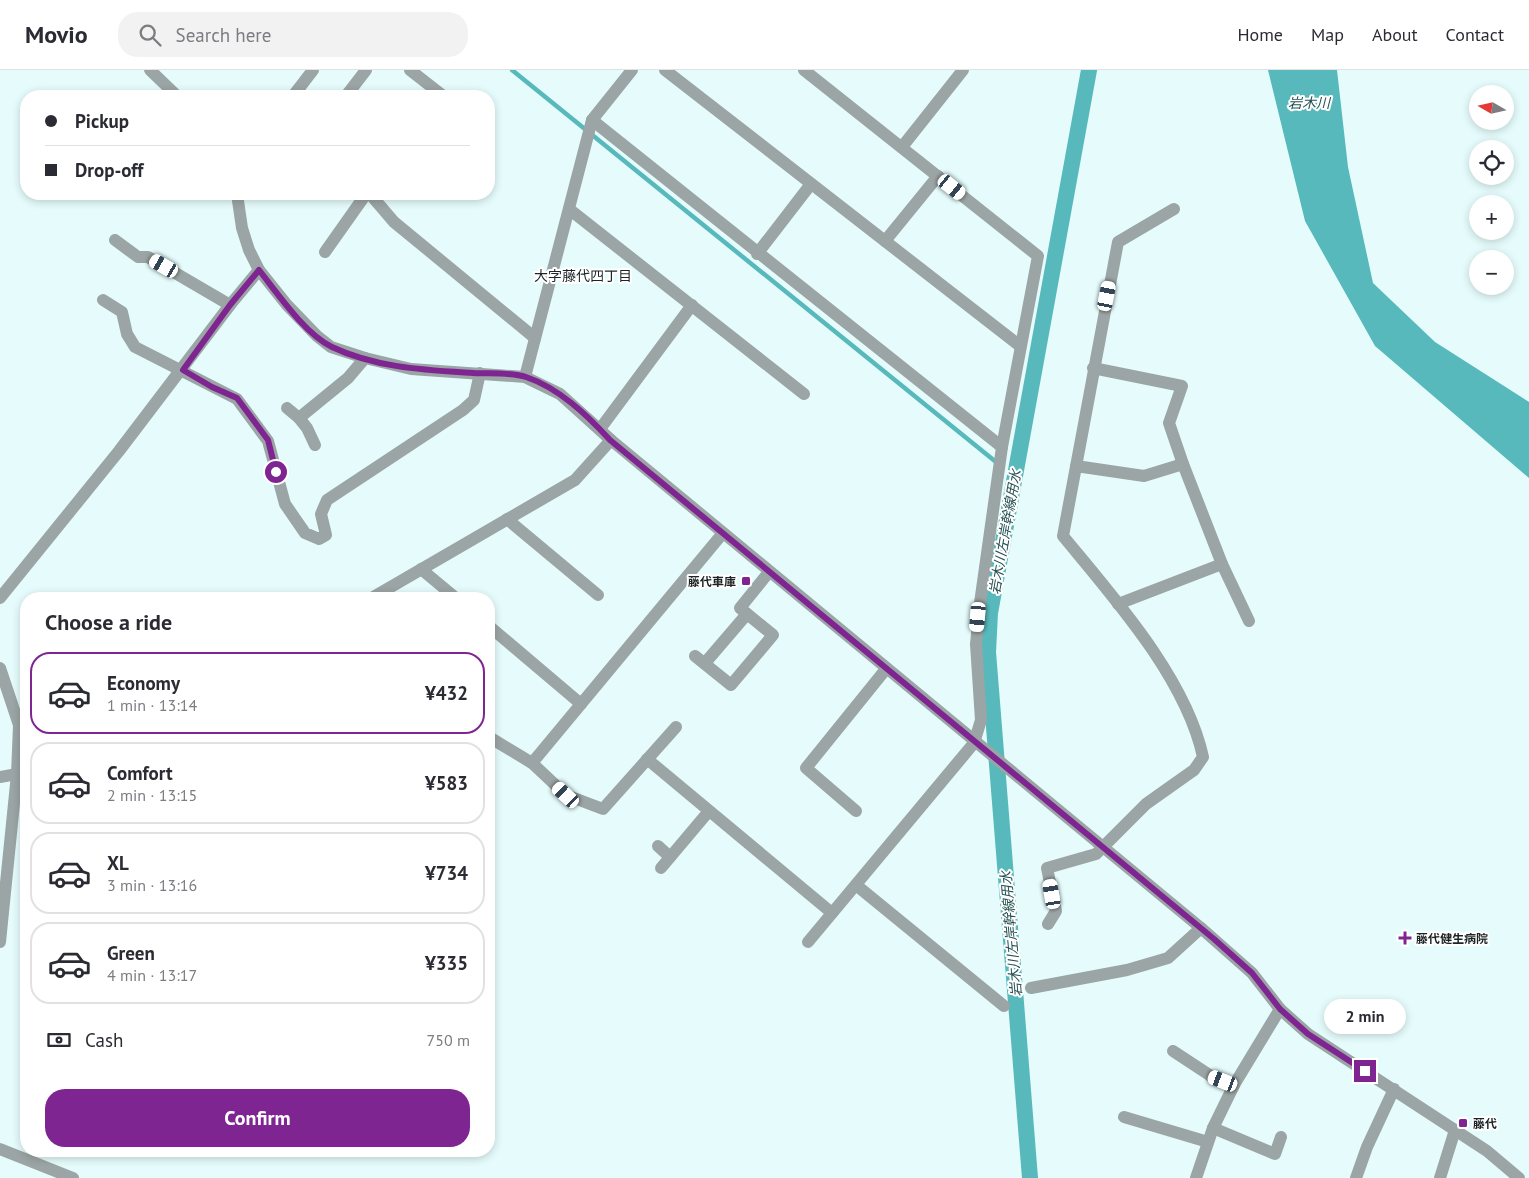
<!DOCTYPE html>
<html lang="en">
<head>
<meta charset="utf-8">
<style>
	body { margin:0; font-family:"PT Sans","Noto Sans JP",sans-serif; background:#f2f2f3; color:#2b2b33; height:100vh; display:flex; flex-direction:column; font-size:19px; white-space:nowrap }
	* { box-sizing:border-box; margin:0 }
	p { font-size:16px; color:#7c7c81 }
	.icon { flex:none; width:28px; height:28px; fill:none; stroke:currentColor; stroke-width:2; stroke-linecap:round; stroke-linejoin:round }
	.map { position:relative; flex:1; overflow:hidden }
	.side { position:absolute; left:20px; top:522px; width:475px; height:565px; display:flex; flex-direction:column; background:#fff; border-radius:20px; box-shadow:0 2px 8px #0003 }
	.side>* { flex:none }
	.guide { position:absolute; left:20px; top:20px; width:475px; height:110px; border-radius:20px; box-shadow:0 2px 8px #0003; display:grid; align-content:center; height:110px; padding:0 25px; background:#fff }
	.needle { width:32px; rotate:279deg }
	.controls { position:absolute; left:1469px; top:15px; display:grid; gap:10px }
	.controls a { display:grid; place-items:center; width:45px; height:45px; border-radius:50%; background:#fff; box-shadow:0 2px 8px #0003; font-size:25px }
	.end { position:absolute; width:22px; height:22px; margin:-11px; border:6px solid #7f2592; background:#fff; box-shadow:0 0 0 2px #fff }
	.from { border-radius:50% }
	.bubble { position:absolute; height:35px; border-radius:18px; background:#fff; box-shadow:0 2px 8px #0003; font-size:16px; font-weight:600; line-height:35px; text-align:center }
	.car { position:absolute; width:15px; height:30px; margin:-15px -8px; border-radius:6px; box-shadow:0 0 4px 1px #0007; background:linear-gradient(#fff 24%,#345 0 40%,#fff 0 76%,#345 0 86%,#fff 0) }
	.guide b { display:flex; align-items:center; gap:18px; height:48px; font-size:19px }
	.guide b+b { border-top:1px solid #e1e1e2 }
	.guide i { width:12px; height:12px; background:#2b2b33 }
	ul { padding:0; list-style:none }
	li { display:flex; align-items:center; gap:15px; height:82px; margin:0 10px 8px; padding:0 15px; border:2px solid #e1e1e2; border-radius:20px }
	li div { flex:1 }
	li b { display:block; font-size:19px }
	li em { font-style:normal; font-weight:600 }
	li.selected { border-color:#7f2592 }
	li>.icon { width:45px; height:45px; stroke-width:1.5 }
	h2 { padding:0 25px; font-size:22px; line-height:60px }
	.pay { display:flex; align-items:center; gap:12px; height:55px; padding:0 25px; font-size:19px }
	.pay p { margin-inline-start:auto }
	.cta { display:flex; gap:10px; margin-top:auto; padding:10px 25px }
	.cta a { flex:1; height:58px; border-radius:20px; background:#7f2592; color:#fff; font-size:20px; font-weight:600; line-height:58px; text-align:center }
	header { display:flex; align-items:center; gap:30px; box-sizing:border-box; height:70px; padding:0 25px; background:#fff; border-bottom:1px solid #e1e1e2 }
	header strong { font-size:24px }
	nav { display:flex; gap:28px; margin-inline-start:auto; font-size:18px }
	.search { width:350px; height:45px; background:#f2f2f3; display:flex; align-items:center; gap:12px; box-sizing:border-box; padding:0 18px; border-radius:20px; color:#7c7c81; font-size:19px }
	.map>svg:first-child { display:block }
	.water { fill:#58b9bc }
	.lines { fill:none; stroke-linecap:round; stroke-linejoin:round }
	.stream { stroke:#58b9bc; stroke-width:4.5 }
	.canal { stroke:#58b9bc; stroke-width:16 }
	.minor { stroke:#9ca5a5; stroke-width:12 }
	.route { stroke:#7f2592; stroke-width:6 }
	.poi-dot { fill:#7f2592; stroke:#fff; stroke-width:2 }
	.labels { text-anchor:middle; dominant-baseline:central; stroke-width:4; stroke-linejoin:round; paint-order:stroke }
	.poi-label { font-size:12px; font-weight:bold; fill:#1c2425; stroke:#fff; text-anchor:start }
	.water-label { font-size:14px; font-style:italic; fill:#265153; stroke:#fff }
	.neighbourhood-label { font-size:14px; fill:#1c2425; stroke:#fff }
</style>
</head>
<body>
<header>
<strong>Movio</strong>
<div class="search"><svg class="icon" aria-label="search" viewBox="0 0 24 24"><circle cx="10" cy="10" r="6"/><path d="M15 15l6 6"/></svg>Search here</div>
<nav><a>Home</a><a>Map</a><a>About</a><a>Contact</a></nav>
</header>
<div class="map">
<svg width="1529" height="1108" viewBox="0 0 1529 1108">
	<rect width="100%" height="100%" fill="#e6fcfc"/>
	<path class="water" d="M1268,0H1337L1348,97L1373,213L1435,272L1529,332V408L1375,276L1305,151Z"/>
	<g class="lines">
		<path class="stream" d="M512,0L996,392"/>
		<path class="canal" d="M1030,1108L988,582L990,543L1089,0"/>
		<g class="minor">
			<path d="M150,0L177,26"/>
			<path d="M410,0L442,25L441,26"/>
			<path d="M665,0L1020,276"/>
			<path d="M804,0L1038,186L1002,377L980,533L976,574L981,650L974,673L808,872"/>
			<path d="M293,26L313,0"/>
			<path d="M346,26L366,0"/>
			<path d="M592,50L1002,377"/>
			<path d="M902,77L963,0"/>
			<path d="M237,124L242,158L249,180L259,200L287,235L317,266L331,277L365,288L411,299L525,307L560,324L611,370L1201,858L1252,903L1280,939L1308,964L1487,1081L1519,1108"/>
			<path d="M370,124L394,152L535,268"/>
			<path d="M569,139L804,324"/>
			<path d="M115,170L138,187H148L230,235"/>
			<path d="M885,171L938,106"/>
			<path d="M325,182L366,124"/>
			<path d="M757,184L811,114"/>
			<path d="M103,230L122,242L127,264L135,277L237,329L268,371L285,434L305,463L319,469L326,465L321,444L327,430L463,340L474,330L480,303"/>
			<path d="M1093,298L1182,316L1169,353L1183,394L1222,494L1249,551"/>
			<path d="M525,307L592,50L632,0"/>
			<path d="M287,338L299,348L348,308L365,288"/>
			<path d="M299,348L307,358L315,375"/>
			<path d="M600,359L692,235"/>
			<path d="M1076,396L1144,406L1183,394"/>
			<path d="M507,449L598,525"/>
			<path d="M421,499L457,529"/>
			<path d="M0,528L119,381L230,235L259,200"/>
			<path d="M370,529L575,410L611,370"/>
			<path d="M1118,534L1222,494"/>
			<path d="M489,556L581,634"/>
			<path d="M695,586L731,615L773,565L740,538L769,502"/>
			<path d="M705,593L747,544"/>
			<path d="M0,598L19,655L17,704L0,872"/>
			<path d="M489,667L532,693L566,725L603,739L676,657"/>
			<path d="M647,689L832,843"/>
			<path d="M532,693L723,463"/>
			<path d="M0,707L17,704"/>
			<path d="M856,741L806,698L886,599"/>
			<path d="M658,776L670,787"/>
			<path d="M661,798L709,741"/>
			<path d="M856,815L1004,936"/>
			<path d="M1048,854L1056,841L1047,798L1096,784L1146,734L1194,700L1203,687C1186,608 1114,528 1063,466L1118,172L1174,139"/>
			<path d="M1031,918L1127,900L1168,888L1201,858"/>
			<path d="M1173,981L1211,1006L1234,1015"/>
			<path d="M1124,1047L1208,1072"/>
			<path d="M1213,1058L1275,1084L1281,1067"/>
			<path d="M0,1079L73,1108"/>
			<path d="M1196,1108L1213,1058L1234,1015L1280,939"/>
			<path d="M1356,1108L1367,1077L1394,1019"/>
			<path d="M1440,1108L1455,1060"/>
		</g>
	</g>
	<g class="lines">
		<path class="route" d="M276,402L268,370L237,328L212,317L183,300L230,235L259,200C278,224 305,264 332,277C376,298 426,300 473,303C489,304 511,302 526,307C559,318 587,345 610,370L1214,869L1252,903L1280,939L1308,964L1365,1001"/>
	</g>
	<g class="poi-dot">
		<rect x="741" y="506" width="10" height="10" rx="2.5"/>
		<path d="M1402.5 860.5h5v5h5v5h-5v5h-5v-5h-5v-5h5z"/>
		<rect x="1458" y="1048" width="10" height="10" rx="2.5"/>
	</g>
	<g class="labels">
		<g class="poi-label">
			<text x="736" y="511" text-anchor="end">藤代車庫</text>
			<text x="1416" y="868">藤代健生病院</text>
			<text x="1473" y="1053">藤代</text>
		</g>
		<g class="water-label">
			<text x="1309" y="33">岩木川</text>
			<text transform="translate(1005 462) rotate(-80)">岩木川左岸幹線用水</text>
			<text transform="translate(1011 864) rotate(-95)">岩木川左岸幹線用水</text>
		</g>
		<g class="neighbourhood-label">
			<text x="583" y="206">大字藤代四丁目</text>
		</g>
	</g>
</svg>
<div class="controls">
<a><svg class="needle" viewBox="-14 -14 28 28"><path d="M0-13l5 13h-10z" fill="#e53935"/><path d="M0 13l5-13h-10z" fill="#7c7c81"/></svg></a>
<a><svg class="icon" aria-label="locate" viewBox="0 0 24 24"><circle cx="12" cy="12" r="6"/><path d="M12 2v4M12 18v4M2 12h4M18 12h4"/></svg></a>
<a>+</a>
<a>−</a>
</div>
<i class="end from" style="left:276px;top:402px"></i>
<i class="end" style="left:1365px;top:1001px"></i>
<div class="bubble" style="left:1324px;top:929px;width:82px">2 min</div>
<i class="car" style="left:952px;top:117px;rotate:129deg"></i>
<i class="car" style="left:164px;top:196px;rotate:300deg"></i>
<i class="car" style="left:1107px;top:226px;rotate:11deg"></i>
<i class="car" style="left:978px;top:547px;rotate:185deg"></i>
<i class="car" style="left:566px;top:725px;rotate:313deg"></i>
<i class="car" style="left:1052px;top:824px;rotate:350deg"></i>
<i class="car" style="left:1223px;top:1011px;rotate:291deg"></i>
<div class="guide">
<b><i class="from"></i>Pickup</b>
<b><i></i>Drop-off</b>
</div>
<section class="side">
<h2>Choose a ride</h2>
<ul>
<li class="selected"><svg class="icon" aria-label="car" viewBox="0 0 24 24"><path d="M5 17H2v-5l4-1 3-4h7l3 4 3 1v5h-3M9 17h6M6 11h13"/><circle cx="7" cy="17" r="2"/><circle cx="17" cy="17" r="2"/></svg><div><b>Economy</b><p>1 min · 13:14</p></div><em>¥432</em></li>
<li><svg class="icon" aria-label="car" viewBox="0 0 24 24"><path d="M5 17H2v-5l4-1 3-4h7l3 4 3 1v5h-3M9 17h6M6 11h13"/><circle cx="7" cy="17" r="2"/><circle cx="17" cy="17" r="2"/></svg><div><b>Comfort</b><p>2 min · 13:15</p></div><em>¥583</em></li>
<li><svg class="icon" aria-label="car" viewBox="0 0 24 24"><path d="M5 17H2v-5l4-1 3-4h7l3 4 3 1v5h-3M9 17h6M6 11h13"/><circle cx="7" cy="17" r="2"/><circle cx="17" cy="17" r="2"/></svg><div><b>XL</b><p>3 min · 13:16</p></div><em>¥734</em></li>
<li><svg class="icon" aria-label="car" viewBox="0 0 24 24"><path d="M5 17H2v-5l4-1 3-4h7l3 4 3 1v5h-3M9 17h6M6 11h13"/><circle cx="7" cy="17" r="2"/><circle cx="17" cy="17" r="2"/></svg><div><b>Green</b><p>4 min · 13:17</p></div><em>¥335</em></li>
</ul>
<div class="pay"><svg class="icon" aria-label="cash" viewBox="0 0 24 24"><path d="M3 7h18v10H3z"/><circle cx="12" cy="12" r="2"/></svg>Cash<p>750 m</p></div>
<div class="cta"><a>Confirm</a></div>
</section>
</div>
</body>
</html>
